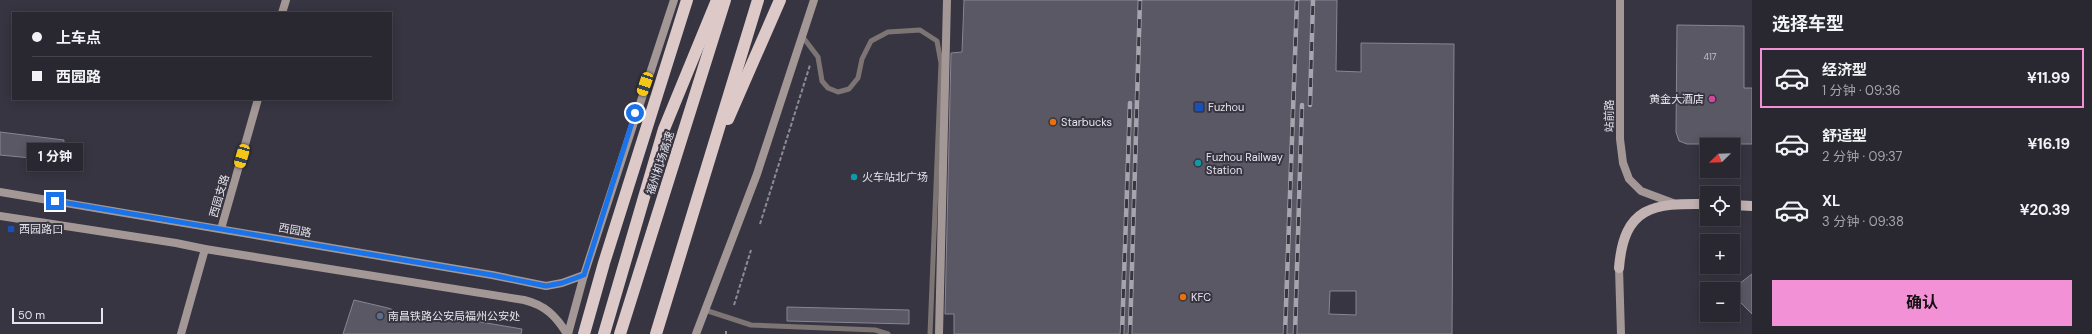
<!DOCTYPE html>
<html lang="zh">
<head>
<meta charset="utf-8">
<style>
	body { margin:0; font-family:"DM Sans","Noto Sans SC",sans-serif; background:#35343d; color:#f1f3f6; height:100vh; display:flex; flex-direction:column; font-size:15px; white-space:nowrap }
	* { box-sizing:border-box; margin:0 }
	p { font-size:13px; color:#a5a6ab }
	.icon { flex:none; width:22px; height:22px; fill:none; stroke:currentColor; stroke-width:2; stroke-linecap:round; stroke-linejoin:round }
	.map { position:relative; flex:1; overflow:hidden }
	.details { display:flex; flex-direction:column; background:#292831; width:340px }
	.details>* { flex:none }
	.guide { position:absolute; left:12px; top:12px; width:380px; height:88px; border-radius:0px; box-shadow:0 2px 10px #0003,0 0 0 1px #45444d; display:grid; align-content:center; height:88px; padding:0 20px; background:#292831 }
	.needle { width:26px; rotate:247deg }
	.buttons { position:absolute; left:1700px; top:138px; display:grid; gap:8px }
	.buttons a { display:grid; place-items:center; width:40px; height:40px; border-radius:0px; background:#292831; box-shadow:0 2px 10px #0003,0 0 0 1px #45444d; font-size:20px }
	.scale { position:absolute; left:12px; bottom:10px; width:91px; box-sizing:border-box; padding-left:4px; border:2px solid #e5e3eb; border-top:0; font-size:11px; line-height:14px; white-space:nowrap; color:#e5e3eb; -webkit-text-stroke:3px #373541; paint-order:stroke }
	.end { position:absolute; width:18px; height:18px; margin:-9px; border:5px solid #1a73e8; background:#fff; box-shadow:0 0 0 2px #fff }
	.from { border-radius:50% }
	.bubble { position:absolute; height:28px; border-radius:0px; background:#292831; box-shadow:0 2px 10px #0003,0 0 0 1px #45444d; font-size:13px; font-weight:700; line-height:28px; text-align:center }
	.car { position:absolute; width:12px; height:24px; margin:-12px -6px; border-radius:5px; box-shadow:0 0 3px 1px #0007; background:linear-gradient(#f5c518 24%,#345 0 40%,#f5c518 0 76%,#345 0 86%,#f5c518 0) }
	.guide b { display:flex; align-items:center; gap:14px; height:38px; font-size:15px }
	.guide b+b { border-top:1px solid #45444d }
	.guide i { width:10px; height:10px; background:#f1f3f6 }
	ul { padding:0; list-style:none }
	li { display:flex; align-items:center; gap:12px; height:60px; margin:0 8px 6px; padding:0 12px; border:2px solid transparent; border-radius:0px }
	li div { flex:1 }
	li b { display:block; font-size:15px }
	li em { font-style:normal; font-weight:700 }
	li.selected { border-color:#f391d6 }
	li>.icon { width:36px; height:36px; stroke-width:1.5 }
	h2 { padding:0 20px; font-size:18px; line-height:48px }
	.cta { display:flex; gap:8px; margin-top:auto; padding:8px 20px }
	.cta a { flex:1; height:46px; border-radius:0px; background:#f391d6; color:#111; font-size:16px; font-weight:700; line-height:46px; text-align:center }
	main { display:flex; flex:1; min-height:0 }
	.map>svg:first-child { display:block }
	.building { fill:#5a5865; stroke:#888594; fill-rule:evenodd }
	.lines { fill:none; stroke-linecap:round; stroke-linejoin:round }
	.path { stroke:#8d8b95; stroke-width:2; stroke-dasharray:4 2; stroke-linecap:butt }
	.lane { stroke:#7d7574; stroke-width:5 }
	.secondary { stroke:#a49896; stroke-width:8 }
	.primary { stroke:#c2b2b1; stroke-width:10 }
	.highway { stroke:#ddcac8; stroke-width:12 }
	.rail-casing { stroke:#a6a4ad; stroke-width:4.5 }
	.rail { stroke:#373541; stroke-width:3; stroke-dasharray:9; stroke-linecap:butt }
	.route { stroke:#1a73e8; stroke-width:5 }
	.hotel-dot { fill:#d1479c; stroke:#373541; stroke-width:1.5 }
	.transit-dot { fill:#1a4fb4; stroke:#373541; stroke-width:1.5 }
	.food-dot { fill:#e8710a; stroke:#373541; stroke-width:1.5 }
	.culture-dot { fill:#0f9aa8; stroke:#373541; stroke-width:1.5 }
	.service-dot { fill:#5c6f8a; stroke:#373541; stroke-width:1.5 }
	.labels { text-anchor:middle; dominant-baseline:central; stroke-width:4; stroke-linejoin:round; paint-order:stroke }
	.number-label { font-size:9px; fill:#c2c0ca }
	.poi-label { font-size:11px; fill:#e5e3eb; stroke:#373541; text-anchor:start }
	.street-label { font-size:11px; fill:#e5e3eb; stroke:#373541 }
</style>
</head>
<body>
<main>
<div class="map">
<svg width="1752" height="334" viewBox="0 0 1752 334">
	<rect width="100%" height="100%" fill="#373541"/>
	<g class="building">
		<path d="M964,0H1337L1336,71L1361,72V43L1454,44L1452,334H954V314H945L951,53L962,52ZM1330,291H1356V315L1329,314Z"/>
		<path d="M1677,25L1744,26V88H1752V144H1687L1679,141L1676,132Z"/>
		<path d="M0,132L64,140L62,161L0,155Z"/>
		<path d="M1752,274V314L1733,295L1735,287Z"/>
		<path d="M354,300L388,308L422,320V312L522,329L521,334H343Z"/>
		<path d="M787,307L909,310V324L787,321Z"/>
	</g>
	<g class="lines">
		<g class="path">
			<path d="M760,224L810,65"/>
			<path d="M734,305L751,250"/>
			<path d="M726,334V331"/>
		</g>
		<g class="lane">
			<path d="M802,36L818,57L822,81L828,88L838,92L849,89L858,78L862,59L871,41L888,32L920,30L937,41L941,63L930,334"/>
			<path d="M705,310L751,325L875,330L888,334"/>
		</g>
		<g class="secondary">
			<path d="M1620,0V139L1623,163L1629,179L1641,191L1673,203"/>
			<path d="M282,13L286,0"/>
			<path d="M0,192L492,275L546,286L562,283L584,275"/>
			<path d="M0,216L176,243L205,249L524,300C545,305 556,316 567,334"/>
			<path d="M221,229L258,99"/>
			<path d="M1619,268L1621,334"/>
			<path d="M181,334L205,249"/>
			<path d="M568,334L584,275L674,0"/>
			<path d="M696,334L757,174L814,0"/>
			<path d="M939,334L947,0"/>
		</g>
		<g class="primary">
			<path d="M1733,205L1752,206"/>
			<path d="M1619,268C1624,206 1653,203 1707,204"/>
		</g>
		<g class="highway">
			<path d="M728,119L780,0"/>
			<path d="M584,334L604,263L687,0"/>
			<path d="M604,334L664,129L717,0"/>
			<path d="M620,334L725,0"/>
			<path d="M656,334L758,0"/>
		</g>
		<defs>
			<g id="rail">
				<path d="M1310,105L1313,0"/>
				<path d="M1122,334L1130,103"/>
				<path d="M1130,334L1140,0"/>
				<path d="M1285,334L1297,0"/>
				<path d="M1295,334L1302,105"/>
			</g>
		</defs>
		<use href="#rail" class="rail-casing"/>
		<use href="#rail" class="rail"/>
	</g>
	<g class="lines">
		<path class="route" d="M55,201L492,275L546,286L562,283L584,275L635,113"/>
	</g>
	<circle class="hotel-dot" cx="1712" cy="99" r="4"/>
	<g class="transit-dot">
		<rect x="1194" y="102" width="10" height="10" rx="2"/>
		<rect x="7" y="225" width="8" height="8" rx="2"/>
	</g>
	<g class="food-dot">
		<circle cx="1053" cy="122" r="4"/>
		<circle cx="1183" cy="297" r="4"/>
	</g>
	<g class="culture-dot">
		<circle cx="1198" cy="163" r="4"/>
		<circle cx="854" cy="177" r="4"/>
	</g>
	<circle class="service-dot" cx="380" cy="316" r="4"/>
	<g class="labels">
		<g class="number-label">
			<text x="1710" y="57">417</text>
		</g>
		<g class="poi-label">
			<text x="1704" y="99" text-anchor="end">黄金大酒店</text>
			<text x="1208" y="107">Fuzhou</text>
			<text x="1061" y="122">Starbucks</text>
			<text x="1206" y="157">Fuzhou Railway<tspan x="1206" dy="13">Station</tspan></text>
			<text x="862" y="177">火车站北广场</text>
			<text x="19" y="229">西园路口</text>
			<text x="1191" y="297">KFC</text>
			<text x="388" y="316">南昌铁路公安局福州公安处</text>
		</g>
		<g class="street-label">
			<text transform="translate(1609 116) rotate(-90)">站前路</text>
			<text transform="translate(660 163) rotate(-72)">福州机场高速</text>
			<text transform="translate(219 196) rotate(-74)">西园支路</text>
			<text transform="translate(295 230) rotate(10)">西园路</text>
		</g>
	</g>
</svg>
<div class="buttons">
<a><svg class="needle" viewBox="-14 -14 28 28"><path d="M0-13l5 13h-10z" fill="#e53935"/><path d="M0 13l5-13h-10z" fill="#a5a6ab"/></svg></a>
<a><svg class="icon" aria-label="locate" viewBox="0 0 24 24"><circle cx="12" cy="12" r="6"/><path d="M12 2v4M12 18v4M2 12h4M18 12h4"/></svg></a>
<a>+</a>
<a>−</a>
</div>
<div class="scale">50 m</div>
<i class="end from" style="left:635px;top:113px"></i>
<i class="end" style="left:55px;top:201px"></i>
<div class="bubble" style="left:27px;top:143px;width:56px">1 分钟</div>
<i class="car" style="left:645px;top:84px;rotate:199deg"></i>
<i class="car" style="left:242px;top:156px;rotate:196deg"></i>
<div class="guide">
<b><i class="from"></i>上车点</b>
<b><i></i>西园路</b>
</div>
</div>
<section class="details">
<h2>选择车型</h2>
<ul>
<li class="selected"><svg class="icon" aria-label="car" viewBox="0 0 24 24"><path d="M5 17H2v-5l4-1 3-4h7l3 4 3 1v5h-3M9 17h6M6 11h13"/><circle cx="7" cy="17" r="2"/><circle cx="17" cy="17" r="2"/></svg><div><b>经济型</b><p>1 分钟 · 09:36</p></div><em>¥11.99</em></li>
<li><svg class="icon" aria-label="car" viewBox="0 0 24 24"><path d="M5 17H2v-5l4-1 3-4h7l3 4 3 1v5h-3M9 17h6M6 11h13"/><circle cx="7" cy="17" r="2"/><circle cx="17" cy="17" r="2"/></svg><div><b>舒适型</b><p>2 分钟 · 09:37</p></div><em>¥16.19</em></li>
<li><svg class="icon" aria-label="car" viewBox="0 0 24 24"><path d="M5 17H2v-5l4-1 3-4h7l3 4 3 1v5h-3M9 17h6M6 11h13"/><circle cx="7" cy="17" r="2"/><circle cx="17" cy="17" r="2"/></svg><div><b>XL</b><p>3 分钟 · 09:38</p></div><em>¥20.39</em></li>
</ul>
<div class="cta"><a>确认</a></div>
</section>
</main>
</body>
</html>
